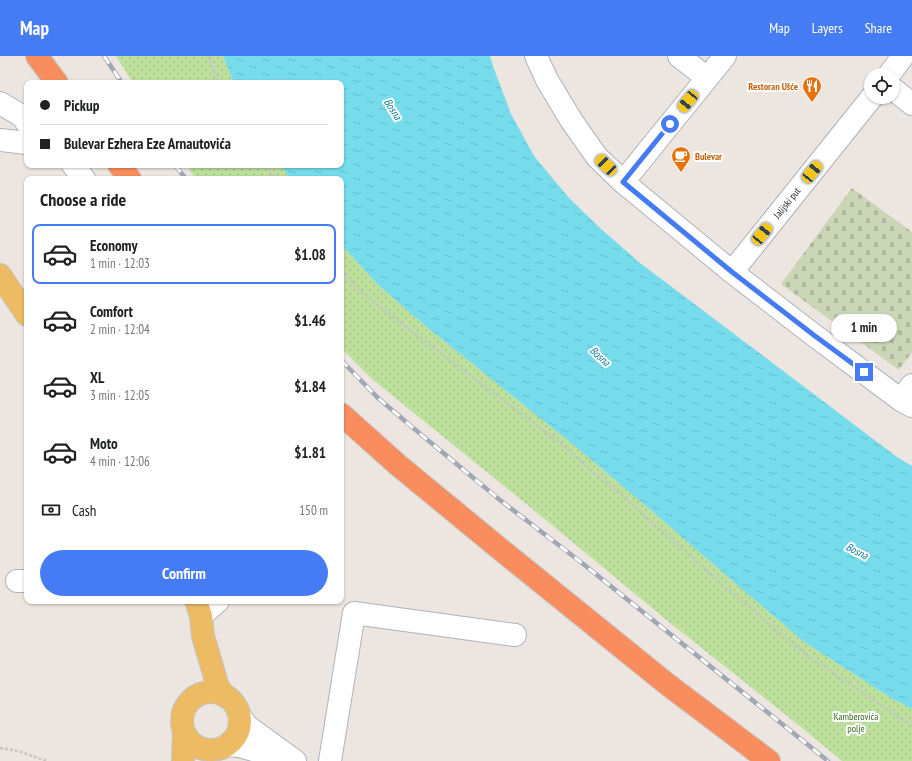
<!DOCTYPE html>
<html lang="en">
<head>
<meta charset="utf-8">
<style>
	body { margin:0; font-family:"PT Sans Narrow",sans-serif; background:#f2f2f2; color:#202124; height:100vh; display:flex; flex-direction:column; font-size:15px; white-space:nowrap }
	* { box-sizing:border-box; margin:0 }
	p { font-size:13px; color:#757577 }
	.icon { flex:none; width:22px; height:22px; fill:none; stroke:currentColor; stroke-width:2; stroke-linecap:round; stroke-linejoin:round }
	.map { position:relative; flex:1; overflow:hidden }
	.panel { position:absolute; left:24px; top:120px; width:320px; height:428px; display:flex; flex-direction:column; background:#fff; border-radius:8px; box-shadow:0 1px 3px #0004 }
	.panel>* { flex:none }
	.banner { position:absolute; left:24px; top:24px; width:320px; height:88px; border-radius:8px; box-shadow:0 1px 3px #0004; display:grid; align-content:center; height:88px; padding:0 16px; background:#fff }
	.buttons { position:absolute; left:864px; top:12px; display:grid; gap:8px }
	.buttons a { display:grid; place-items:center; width:36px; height:36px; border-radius:50%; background:#fff; box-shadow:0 1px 3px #0004; font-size:20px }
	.end { position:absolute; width:18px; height:18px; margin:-9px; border:5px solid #457cf4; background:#fff; box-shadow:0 0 0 2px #fff }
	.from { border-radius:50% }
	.bubble { position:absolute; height:28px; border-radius:14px; background:#fff; box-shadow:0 1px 3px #0004; font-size:13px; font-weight:800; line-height:28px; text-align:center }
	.car { position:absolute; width:12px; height:24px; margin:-12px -6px; border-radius:5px; box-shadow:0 0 3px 1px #0007; background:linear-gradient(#f5c518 24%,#345 0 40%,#f5c518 0 76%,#345 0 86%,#f5c518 0) }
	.banner b { display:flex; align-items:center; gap:14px; height:38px; font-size:15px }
	.banner b+b { border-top:1px solid #e0e0e0 }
	.banner i { width:10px; height:10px; background:#202124 }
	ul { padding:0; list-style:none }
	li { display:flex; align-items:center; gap:12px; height:60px; margin:0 8px 6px; padding:0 8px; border:2px solid transparent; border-radius:8px }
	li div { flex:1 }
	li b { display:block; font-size:15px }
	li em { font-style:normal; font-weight:800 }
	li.current { border-color:#457cf4 }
	li>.icon { width:36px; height:36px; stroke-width:1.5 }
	h2 { padding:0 16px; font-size:18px; line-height:48px }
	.pay { display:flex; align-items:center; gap:10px; height:44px; padding:0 16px; font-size:15px }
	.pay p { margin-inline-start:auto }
	.primary-button { display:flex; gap:8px; margin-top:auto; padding:8px 16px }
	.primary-button a { flex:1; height:46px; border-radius:24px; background:#457cf4; color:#fff; font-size:16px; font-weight:800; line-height:46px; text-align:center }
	header { display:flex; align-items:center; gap:24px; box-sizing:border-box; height:56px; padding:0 20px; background:#457cf4; color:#fff }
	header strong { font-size:19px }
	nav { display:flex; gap:22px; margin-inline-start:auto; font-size:14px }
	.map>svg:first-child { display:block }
	.grass { fill:url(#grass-dots) }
	.cemetery { fill:url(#cemetery-stones) }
	.water { fill:url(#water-ripples) }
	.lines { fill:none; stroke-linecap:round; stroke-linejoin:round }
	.minor-casing { stroke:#afb3bc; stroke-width:24 }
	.major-casing { stroke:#c4c4c4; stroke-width:24 }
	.highway-casing { stroke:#c4c4c4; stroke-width:24 }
	.path { stroke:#c4c4c4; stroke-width:2.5; stroke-dasharray:3 2; stroke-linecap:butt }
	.minor { stroke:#fff; stroke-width:22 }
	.major { stroke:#ecbb64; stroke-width:22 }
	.highway { stroke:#f98d5e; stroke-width:22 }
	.rail-casing { stroke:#a1a7b5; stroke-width:4.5 }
	.rail { stroke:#fff; stroke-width:3; stroke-dasharray:9; stroke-linecap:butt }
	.route { stroke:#457cf4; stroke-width:5 }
	.labels { text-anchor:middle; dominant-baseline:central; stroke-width:4; stroke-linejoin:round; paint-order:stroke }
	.food-label { font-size:10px; font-weight:bold; fill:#c56008; stroke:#fff; text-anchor:end }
	.street-label { font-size:10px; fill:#2c2c2c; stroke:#fff }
	.park-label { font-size:10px; fill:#36671d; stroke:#fff }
	.water-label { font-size:11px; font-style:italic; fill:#127c99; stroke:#fff }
</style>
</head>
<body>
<header>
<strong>Map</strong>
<nav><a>Map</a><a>Layers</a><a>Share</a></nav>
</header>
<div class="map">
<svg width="912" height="705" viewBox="0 0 912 705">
	<defs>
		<pattern id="grass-dots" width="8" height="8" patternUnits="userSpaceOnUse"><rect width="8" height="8" fill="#bde19d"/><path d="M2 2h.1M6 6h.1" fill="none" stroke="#a3c187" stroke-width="1.8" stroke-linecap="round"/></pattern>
		<pattern id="cemetery-stones" width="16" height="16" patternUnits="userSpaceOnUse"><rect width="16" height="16" fill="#cad6b6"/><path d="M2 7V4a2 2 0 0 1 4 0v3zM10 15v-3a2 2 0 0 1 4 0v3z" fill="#aeb89d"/></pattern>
		<pattern id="water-ripples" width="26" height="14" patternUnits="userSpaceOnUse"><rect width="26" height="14" fill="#76dbeb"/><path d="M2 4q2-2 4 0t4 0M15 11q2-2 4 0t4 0" fill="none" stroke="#66bcca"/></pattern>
	</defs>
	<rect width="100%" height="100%" fill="#ede5df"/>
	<g class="grass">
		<path d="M116,0H223L234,27H133Z"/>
		<path d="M186,109H280L291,123H196Z"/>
		<path d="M341,188L377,228L429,273L484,317L581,395L660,462L736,528L803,585L891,642L912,653V705H842L796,667L664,562L546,464L372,323L341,292Z"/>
	</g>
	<path class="cemetery" d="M852,132L912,176V296L899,314L781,228Z"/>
	<path class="water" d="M223,0H490L494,13L511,58L534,100L569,142L600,172L640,207L897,401L912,410V653L891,642L803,585L736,528L660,462L581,395L484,317L429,273L377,228L341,188V123H291L280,109H341V27H234Z"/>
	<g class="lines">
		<defs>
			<g id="minor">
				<path d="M536,0L547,24L571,64L597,101L623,126L732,216L815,280L901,344L912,350"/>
				<path d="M679,0L707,22"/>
				<path d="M889,19L903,0"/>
				<path d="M893,33L912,48"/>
				<path d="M0,47L22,60L27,67"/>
				<path d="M0,84L27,87"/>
				<path d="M73,109L84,123"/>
				<path d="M623,126L725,0"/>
				<path d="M732,216L872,41"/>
				<path d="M901,344L912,329"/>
				<path d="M17,525H27"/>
				<path d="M201,560L218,545"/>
				<path d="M239,659L247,670L295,705"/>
				<path d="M227,689L239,690L282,702"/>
				<path d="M330,705L354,557L515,579"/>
			</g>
			<g id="major">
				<path d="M0,219L27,259"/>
				<path d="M196,545L201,560L203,580L218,631L225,640"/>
				<circle cx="211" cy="665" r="29"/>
				<path d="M183,705L184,676"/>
			</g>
			<g id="highway">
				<path d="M37,0L57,27"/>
				<path d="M119,109L130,123"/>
				<path d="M341,358L398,409L500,493L667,628L769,705"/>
			</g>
		</defs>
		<use href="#minor" class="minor-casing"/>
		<use href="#major" class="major-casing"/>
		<use href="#highway" class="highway-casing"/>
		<g class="path">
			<path d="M208,0L219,27"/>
			<path d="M266,109L275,123"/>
			<path d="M341,213L361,236L403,269L556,384L628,445L732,537L805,598L906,666L912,669"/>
			<path d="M0,692L18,695L47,705"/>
		</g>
		<use href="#minor" class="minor"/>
		<use href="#major" class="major"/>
		<use href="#highway" class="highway"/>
		<defs>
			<g id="rail">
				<path d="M104,0L122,27"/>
				<path d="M175,109L186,123"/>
				<path d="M341,304L378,342L412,371L500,444L582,507L828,705"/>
			</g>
		</defs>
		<use href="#rail" class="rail-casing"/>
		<use href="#rail" class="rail"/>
	</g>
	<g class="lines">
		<path class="route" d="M670,68L623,126L732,216L815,280L864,316"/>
	</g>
	<defs>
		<symbol id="restaurant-pin" viewBox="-11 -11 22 30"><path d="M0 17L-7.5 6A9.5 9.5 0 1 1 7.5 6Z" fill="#e8710a" stroke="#fff"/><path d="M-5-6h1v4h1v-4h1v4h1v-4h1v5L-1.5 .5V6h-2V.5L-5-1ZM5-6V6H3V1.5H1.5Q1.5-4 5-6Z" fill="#fff"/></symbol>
		<symbol id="cafe-pin" viewBox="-11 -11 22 30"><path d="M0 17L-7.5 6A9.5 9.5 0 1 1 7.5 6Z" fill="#e8710a" stroke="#fff"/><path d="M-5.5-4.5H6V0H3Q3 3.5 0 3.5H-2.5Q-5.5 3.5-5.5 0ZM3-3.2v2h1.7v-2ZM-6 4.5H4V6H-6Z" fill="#fff"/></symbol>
	</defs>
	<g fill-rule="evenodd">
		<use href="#restaurant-pin" x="801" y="19" width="22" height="30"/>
		<use href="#cafe-pin" x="670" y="89" width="22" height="30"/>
	</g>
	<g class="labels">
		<g class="food-label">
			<text x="798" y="30">Restoran Ušće</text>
			<text x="695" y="100" text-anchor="start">Bulevar</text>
		</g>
		<g class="street-label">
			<text transform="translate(787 147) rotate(-51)">Jalijski put</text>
		</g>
		<g class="park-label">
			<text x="856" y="660">Kamberovića<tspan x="856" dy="12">polje</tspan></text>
		</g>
		<g class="water-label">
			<text transform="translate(393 53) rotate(58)">Bosna</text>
			<text transform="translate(600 300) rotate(43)">Bosna</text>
			<text transform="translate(857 495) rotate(27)">Bosna</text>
		</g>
	</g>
</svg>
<div class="buttons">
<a><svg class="icon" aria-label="locate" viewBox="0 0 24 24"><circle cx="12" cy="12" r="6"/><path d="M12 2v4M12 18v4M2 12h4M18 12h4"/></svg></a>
</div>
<i class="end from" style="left:670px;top:68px"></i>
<i class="end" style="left:864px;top:316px"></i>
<div class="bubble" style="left:831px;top:258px;width:66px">1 min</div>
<i class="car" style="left:688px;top:45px;rotate:219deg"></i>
<i class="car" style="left:606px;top:109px;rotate:314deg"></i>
<i class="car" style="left:812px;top:116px;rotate:39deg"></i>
<i class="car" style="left:762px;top:178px;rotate:39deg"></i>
<div class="banner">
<b><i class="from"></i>Pickup</b>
<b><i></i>Bulevar Ezhera Eze Arnautovića</b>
</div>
<section class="panel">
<h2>Choose a ride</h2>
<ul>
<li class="current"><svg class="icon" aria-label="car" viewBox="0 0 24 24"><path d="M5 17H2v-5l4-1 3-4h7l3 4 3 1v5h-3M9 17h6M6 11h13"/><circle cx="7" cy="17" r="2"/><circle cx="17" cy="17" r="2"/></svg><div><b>Economy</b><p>1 min · 12:03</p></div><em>$1.08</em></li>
<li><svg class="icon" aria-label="car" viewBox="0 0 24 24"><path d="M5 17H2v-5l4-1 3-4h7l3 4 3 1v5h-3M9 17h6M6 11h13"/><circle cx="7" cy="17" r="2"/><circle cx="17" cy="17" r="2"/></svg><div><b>Comfort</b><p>2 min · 12:04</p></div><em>$1.46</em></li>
<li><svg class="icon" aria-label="car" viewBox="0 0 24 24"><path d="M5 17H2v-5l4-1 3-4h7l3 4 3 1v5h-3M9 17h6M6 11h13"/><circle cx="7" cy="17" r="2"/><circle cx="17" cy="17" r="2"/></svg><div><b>XL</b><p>3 min · 12:05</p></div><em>$1.84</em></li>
<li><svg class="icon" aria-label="car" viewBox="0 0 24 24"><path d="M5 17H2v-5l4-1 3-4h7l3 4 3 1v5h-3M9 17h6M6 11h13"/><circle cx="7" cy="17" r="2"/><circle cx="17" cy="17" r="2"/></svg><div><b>Moto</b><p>4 min · 12:06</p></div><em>$1.81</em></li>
</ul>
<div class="pay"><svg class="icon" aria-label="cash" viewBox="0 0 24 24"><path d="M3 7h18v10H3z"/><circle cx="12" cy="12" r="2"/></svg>Cash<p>150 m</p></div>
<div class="primary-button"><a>Confirm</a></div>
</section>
</div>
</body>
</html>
